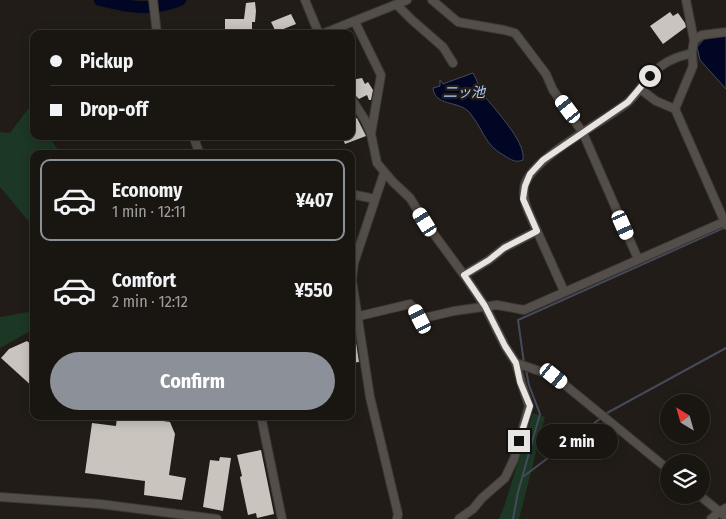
<!DOCTYPE html>
<html lang="en">
<head>
<meta charset="utf-8">
<style>
	body { margin:0; font-family:"Fira Sans Condensed","Noto Sans JP",sans-serif; background:#26221f; color:#f1f3f6; height:100vh; display:flex; flex-direction:column; font-size:19px; white-space:nowrap }
	* { box-sizing:border-box; margin:0 }
	p { font-size:16px; color:#9f9f9f }
	.icon { flex:none; width:28px; height:28px; fill:none; stroke:currentColor; stroke-width:2; stroke-linecap:round; stroke-linejoin:round }
	.map { position:relative; flex:1; overflow:hidden }
	.side { position:absolute; left:30px; top:150px; width:325px; height:270px; display:flex; flex-direction:column; background:#191511; border-radius:10px; box-shadow:0 2px 12px #0003,0 0 0 1px #373431 }
	.side>* { flex:none }
	.hud { position:absolute; left:30px; top:30px; width:325px; height:110px; border-radius:10px; box-shadow:0 2px 12px #0003,0 0 0 1px #373431; display:grid; align-content:center; height:110px; padding:0 20px; background:#191511 }
	.needle { width:32px; rotate:323deg }
	.tools { position:absolute; left:660px; top:394px; display:grid; gap:10px }
	.tools a { display:grid; place-items:center; width:50px; height:50px; border-radius:50%; background:#191511; box-shadow:0 2px 12px #0003,0 0 0 1px #373431; font-size:25px }
	.end { position:absolute; width:22px; height:22px; margin:-11px; border:6px solid #e7e4e1; background:#111; box-shadow:0 0 0 2px #111 }
	.from { border-radius:50% }
	.bubble { position:absolute; height:35px; border-radius:18px; background:#191511; box-shadow:0 2px 12px #0003,0 0 0 1px #373431; font-size:16px; font-weight:700; line-height:35px; text-align:center }
	.car { position:absolute; width:15px; height:30px; margin:-15px -8px; border-radius:6px; box-shadow:0 0 4px 1px #0007; background:linear-gradient(#fff 24%,#345 0 40%,#fff 0 76%,#345 0 86%,#fff 0) }
	.hud b { display:flex; align-items:center; gap:18px; height:48px; font-size:19px }
	.hud b+b { border-top:1px solid #373431 }
	.hud i { width:12px; height:12px; background:#f1f3f6 }
	ul { padding:9px 0 0; list-style:none }
	li { display:flex; align-items:center; gap:15px; height:82px; margin:0 10px 8px; padding:0 10px; border:2px solid transparent; border-radius:10px }
	li div { flex:1 }
	li b { display:block; font-size:19px }
	li em { font-style:normal; font-weight:700 }
	li.active { border-color:#8c9099 }
	li>.icon { width:45px; height:45px; stroke-width:1.5 }
	.primary-button { display:flex; gap:10px; margin-top:auto; padding:10px 20px }
	.primary-button a { flex:1; height:58px; border-radius:30px; background:#8c9099; color:#fff; font-size:20px; font-weight:700; line-height:58px; text-align:center }
	.map>svg:first-child { display:block }
	.green { fill:#1c3723 }
	.water { fill:#000623; stroke:#45495c }
	.lines { fill:none; stroke-linecap:round; stroke-linejoin:round }
	.stream { stroke:#45495c; stroke-width:2 }
	.river { stroke:#000623; stroke-width:12 }
	.building { fill:#cac4be }
	.minor-casing { stroke:#3b3835; stroke-width:10 }
	.minor { stroke:#534e49; stroke-width:8 }
	.route { stroke:#e7e4e1; stroke-width:6 }
	.labels { text-anchor:middle; dominant-baseline:central; stroke-width:5; stroke-linejoin:round; paint-order:stroke }
	.water-label { font-size:14px; font-style:italic; fill:#aacfff; stroke:#211c17 }
</style>
</head>
<body>
<div class="map">
<svg width="726" height="519" viewBox="0 0 726 519">
	<rect width="100%" height="100%" fill="#211c17"/>
	<g class="green">
		<path d="M34,101V136H48L61,154H34V300L31,224L0,187V132L10,133Z"/>
		<path d="M34,311V329L0,348V317Z"/>
		<path d="M533,413L545,417L519,519H499L505,504Z"/>
	</g>
	<g class="water">
		<path d="M726,35V89L700,60L697,47L705,38Z"/>
		<path d="M473,73C477,80 479,87 483,94C494,109 526,141 523,160C516,163 511,160 505,156C484,145 483,128 469,112C458,100 435,107 433,88L440,86V80L443,84Z"/>
	</g>
	<g class="lines">
		<g class="stream">
			<path d="M524,363L518,320L726,227"/>
			<path d="M607,413L726,348"/>
			<path d="M524,476L601,418"/>
			<path d="M513,519L518,492L540,414L529,385L526,370"/>
		</g>
		<path class="river" d="M100,0C129,7 151,12 180,0"/>
	</g>
	<g class="building">
		<path d="M255,2L256,11L255,22H252V34H225V19H244L246,3Z"/>
		<path d="M670,12L673,16L678,13L685,23L686,27L663,44L650,26Z"/>
		<path d="M291,14L296,24L276,32L271,22Z"/>
		<path d="M362,78L365,84L368,82L373,90L371,100H369L367,95L359,99L355,95L351,92V80Z"/>
		<path d="M357,118L366,136L345,144L342,136H351V120Z"/>
		<path d="M353,323L359,362L351,363V324Z"/>
		<path d="M27,341L34,347V388L1,358L9,349Z"/>
		<path d="M117,416H156V420L170,422L175,434L169,475L186,478L182,500L144,495L145,481L85,473L92,423L116,426Z"/>
		<path d="M261,450L274,514L257,518L256,513L248,515L240,477L242,476L237,455Z"/>
		<path d="M220,457L231,458L223,511L203,507L210,460L219,461Z"/>
	</g>
	<g class="lines">
		<defs>
			<g id="minor">
				<path d="M153,0L157,34"/>
				<path d="M305,0L319,34"/>
				<path d="M432,0L458,22L504,30L515,33L546,74L553,90L583,133L638,259"/>
				<path d="M686,0L694,40L692,53L693,66L675,109L726,225"/>
				<path d="M397,5L412,20L443,47L453,63"/>
				<path d="M355,22L381,75L371,134"/>
				<path d="M322,34L407,0"/>
				<path d="M694,40L702,35L726,32"/>
				<path d="M640,89L656,101L675,109"/>
				<path d="M351,98L365,120L371,134L377,163L393,182L410,198L425,222L464,275L485,306L505,346L516,363L521,382L529,406L514,459L505,478L482,498L473,509L459,519"/>
				<path d="M193,136L200,154"/>
				<path d="M384,173L354,263L352,280L370,397L398,514L397,519"/>
				<path d="M351,194L375,199"/>
				<path d="M537,231L564,291"/>
				<path d="M464,275L489,260L504,248L537,231C531,216 520,200 525,184C535,156 602,123 627,103C640,92 647,76 661,66C670,59 681,56 692,53"/>
				<path d="M351,318L410,304L416,310L420,319L454,311L497,305L524,310L726,221"/>
				<path d="M516,363L554,376L669,470"/>
				<path d="M261,416L282,519"/>
				<path d="M699,495L726,517"/>
				<path d="M0,497L100,504L217,519"/>
				<path d="M711,519L719,512L726,508"/>
			</g>
		</defs>
		<use href="#minor" class="minor-casing"/>
		<use href="#minor" class="minor"/>
	</g>
	<g class="lines">
		<path class="route" d="M519,441L530,406L520,382L516,363L505,346L485,306L464,275L489,260L504,248L537,231L523,199L525,186L530,174L543,160L628,102L650,76"/>
	</g>
	<g class="labels">
		<g class="water-label">
			<text x="464" y="92">二ッ池</text>
		</g>
	</g>
</svg>
<div class="tools">
<a><svg class="needle" viewBox="-14 -14 28 28"><path d="M0-13l5 13h-10z" fill="#e53935"/><path d="M0 13l5-13h-10z" fill="#9f9f9f"/></svg></a>
<a><svg class="icon" aria-label="layers" viewBox="0 0 24 24"><path d="M12 4l9 5-9 5-9-5zM3 14l9 5 9-5"/></svg></a>
</div>
<i class="end from" style="left:650px;top:76px"></i>
<i class="end" style="left:519px;top:441px"></i>
<div class="bubble" style="left:536px;top:424px;width:82px">2 min</div>
<i class="car" style="left:568px;top:109px;rotate:323deg"></i>
<i class="car" style="left:425px;top:222px;rotate:328deg"></i>
<i class="car" style="left:623px;top:225px;rotate:156deg"></i>
<i class="car" style="left:420px;top:319px;rotate:333deg"></i>
<i class="car" style="left:554px;top:376px;rotate:129deg"></i>
<div class="hud">
<b><i class="from"></i>Pickup</b>
<b><i></i>Drop-off</b>
</div>
<section class="side">
<ul>
<li class="active"><svg class="icon" aria-label="car" viewBox="0 0 24 24"><path d="M5 17H2v-5l4-1 3-4h7l3 4 3 1v5h-3M9 17h6M6 11h13"/><circle cx="7" cy="17" r="2"/><circle cx="17" cy="17" r="2"/></svg><div><b>Economy</b><p>1 min · 12:11</p></div><em>¥407</em></li>
<li><svg class="icon" aria-label="car" viewBox="0 0 24 24"><path d="M5 17H2v-5l4-1 3-4h7l3 4 3 1v5h-3M9 17h6M6 11h13"/><circle cx="7" cy="17" r="2"/><circle cx="17" cy="17" r="2"/></svg><div><b>Comfort</b><p>2 min · 12:12</p></div><em>¥550</em></li>
</ul>
<div class="primary-button"><a>Confirm</a></div>
</section>
</div>
</body>
</html>
